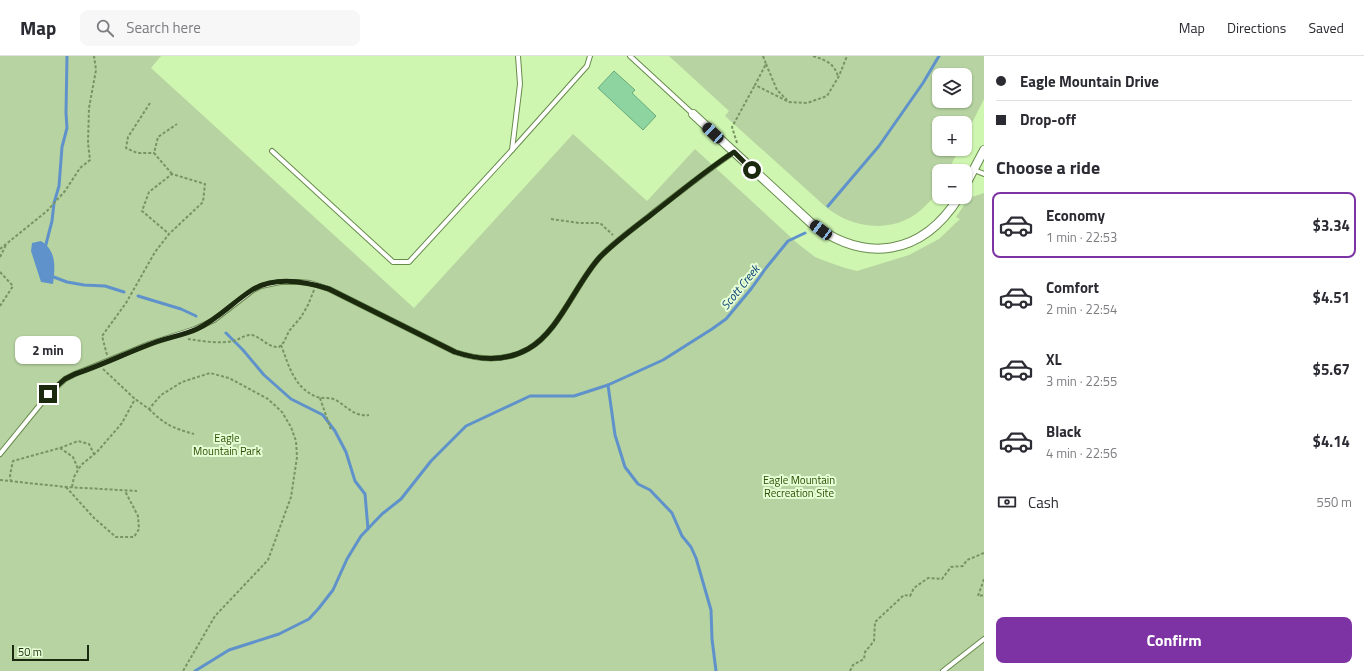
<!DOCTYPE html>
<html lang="en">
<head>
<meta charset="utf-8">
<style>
	body { margin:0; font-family:"Titillium Web",sans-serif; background:#f7f7f7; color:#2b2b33; height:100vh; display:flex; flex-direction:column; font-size:15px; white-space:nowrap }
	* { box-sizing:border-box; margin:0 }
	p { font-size:13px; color:#7c7c81 }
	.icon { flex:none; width:22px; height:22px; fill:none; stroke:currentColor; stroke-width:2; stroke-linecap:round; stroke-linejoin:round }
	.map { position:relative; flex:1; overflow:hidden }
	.side { display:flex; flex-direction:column; background:#fff; width:380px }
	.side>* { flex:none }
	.guide { display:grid; align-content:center; height:88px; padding:0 12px; background:#fff }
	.fabs { position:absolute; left:932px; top:12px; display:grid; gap:8px }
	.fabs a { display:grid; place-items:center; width:40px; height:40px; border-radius:8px; background:#fff; box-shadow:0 1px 3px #0004; font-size:20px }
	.scale { position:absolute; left:12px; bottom:10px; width:77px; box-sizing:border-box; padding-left:4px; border:2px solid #1b290e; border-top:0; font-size:11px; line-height:14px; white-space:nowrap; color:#1b290e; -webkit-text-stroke:3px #e6fed5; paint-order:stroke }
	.end { position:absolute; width:18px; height:18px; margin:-9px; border:5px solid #1b290e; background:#fff; box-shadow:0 0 0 2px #fff }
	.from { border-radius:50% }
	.bubble { position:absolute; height:28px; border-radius:8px; background:#fff; box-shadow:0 1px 3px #0004; font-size:13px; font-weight:700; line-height:28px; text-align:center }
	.car { position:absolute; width:12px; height:24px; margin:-12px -6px; border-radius:5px; box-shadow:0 0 3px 1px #0007; background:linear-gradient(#222 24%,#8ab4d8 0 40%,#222 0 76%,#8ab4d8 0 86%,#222 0) }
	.guide b { display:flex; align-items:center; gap:14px; height:38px; font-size:15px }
	.guide b+b { border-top:1px solid #e1e1e2 }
	.guide i { width:10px; height:10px; background:#2b2b33 }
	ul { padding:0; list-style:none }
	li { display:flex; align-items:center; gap:12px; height:66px; margin:0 8px 6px; padding:0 4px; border:2px solid transparent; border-radius:8px }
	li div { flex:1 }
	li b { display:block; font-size:15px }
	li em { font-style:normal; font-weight:700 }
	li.selected { border-color:#7e33a4 }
	li>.icon { width:36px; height:36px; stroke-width:1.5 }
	h2 { padding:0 12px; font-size:18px; line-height:48px }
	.pay { display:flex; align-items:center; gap:10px; height:44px; padding:0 12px; font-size:15px }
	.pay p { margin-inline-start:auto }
	.button { display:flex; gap:8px; margin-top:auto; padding:8px 12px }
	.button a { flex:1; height:46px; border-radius:8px; background:#7e33a4; color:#fff; font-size:16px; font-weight:700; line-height:46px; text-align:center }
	header { display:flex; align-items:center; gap:24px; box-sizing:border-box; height:56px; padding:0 20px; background:#fff; border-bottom:1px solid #e1e1e2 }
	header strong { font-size:19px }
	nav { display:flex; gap:22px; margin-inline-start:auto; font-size:14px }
	.search { width:280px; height:36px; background:#f7f7f7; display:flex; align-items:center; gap:10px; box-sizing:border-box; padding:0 14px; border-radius:8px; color:#7c7c81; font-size:15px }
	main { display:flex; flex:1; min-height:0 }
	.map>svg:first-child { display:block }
	.green { fill:#b7d3a1; fill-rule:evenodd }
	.water { fill:#5f92cb }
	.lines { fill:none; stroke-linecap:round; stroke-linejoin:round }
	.stream { stroke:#5f92cb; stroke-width:3 }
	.building { fill:#8dd4a0; stroke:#67aa7a }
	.service-casing { stroke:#688b4c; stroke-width:6 }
	.minor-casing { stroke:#688b4c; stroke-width:10 }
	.path { stroke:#799463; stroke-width:2; stroke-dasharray:3 2; stroke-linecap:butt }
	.service { stroke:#fff; stroke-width:4 }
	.minor { stroke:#fff; stroke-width:8 }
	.route { stroke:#1b290e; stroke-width:5 }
	.labels { text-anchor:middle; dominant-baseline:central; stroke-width:4; stroke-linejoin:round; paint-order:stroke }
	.park-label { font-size:11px; fill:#2d4e02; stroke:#e6fed5 }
	.water-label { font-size:12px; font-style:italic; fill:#043e73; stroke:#e6fed5 }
</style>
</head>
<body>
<header>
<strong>Map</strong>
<div class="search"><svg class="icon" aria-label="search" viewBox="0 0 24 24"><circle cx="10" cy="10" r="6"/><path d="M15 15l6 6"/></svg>Search here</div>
<nav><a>Map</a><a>Directions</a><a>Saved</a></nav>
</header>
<main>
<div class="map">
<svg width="984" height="615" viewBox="0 0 984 615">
	<rect width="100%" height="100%" fill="#cff6b1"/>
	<g class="green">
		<path d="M0,0H161L151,12L414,252L573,78L647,145L695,93L797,187L815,201L825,205L845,212L857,215L909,199L939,183L960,163L956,161L969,142L984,137V615H0Z"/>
		<path d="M669,0H984V43L965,81V67H939V93H959L948,115H939C939,120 940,126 939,130C938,137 932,144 927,148C901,178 856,175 827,152L725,60L729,55ZM939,19H965V45H939Z"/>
	</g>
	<path class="water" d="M41,185C57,195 55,212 53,228L41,226L31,195L32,187Z"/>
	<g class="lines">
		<g class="stream">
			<path d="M828,150L879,90L923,27L939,0"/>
			<path d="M45,192L52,165L54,147L59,130L62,91L67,72L66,57L67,0"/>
			<path d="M51,220L67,226L84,229L105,230L124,236"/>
			<path d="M138,240L181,253L196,260"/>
			<path d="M226,277L243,294L264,319L291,343L323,359L335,375L346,396L355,425L365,438L368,473"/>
			<path d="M608,329L615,379L625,411L638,428L650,434L672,457L682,480L691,491L696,502L711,554L712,583L716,615"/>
			<path d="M195,615L229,594L279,578L309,563L319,552L333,534L347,503L361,480L382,458L401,443L431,405L466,370L530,340H574L608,329L663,304L712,273L726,263L751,233L766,212L788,185L805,177"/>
		</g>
	</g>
	<path class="building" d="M614,15L635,34L632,37L656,60L643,74L598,32Z"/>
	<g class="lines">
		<defs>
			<g id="service">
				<path d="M630,0L693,58"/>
				<path d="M512,94L520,28L518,0"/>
				<path d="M272,95L393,206H409L512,94L587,10L590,0"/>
				<path d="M974,114L984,118"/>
				<path d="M0,398L48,339L65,323L75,318L149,288L195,273L214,264L253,234L261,230L280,226H299L310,227L329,233L455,296C479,304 505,306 528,293C559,276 576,227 600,201C616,184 636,171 654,156C680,136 706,115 734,96"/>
				<path d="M943,615L984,583"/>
			</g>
			<g id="minor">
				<path d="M693,58L811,167C865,208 922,200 959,141"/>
				<path d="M965,130L984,94"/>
			</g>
		</defs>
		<use href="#service" class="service-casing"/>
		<use href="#minor" class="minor-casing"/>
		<g class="path">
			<path d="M763,0L766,8L755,29L789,46L807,47L827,40L839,20L847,0"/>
			<path d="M813,0C826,4 835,8 838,21"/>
			<path d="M766,8L777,34L787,44"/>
			<path d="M150,47L128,81L126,92L137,97H154"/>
			<path d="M737,87L732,71L755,29"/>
			<path d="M172,118L154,97L158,81L177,68"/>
			<path d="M551,163L579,167H600L613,179"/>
			<path d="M0,193L47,155L65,135L80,112L90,104L88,87L89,52L96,14L94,0"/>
			<path d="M0,201L6,189"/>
			<path d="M0,216L13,230L0,250"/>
			<path d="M188,283C202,285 219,288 233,285C239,284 244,279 250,279C260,279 267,292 279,291L284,286L289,275L301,261L308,249L314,234"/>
			<path d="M281,289C289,310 294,332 317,341C323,343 330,341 336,344C347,351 355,361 369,359"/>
			<path d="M107,299L102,280L126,247L155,196L169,178L142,155L149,136L172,118L205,128L203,146L169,178"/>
			<path d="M103,313L135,343L149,353L161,339L182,326L210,317L229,322L268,343L282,356L291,371L296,385L297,401L291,441L268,504L215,560L183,615"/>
			<path d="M320,342L331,374"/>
			<path d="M149,353C165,369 173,372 194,378"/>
			<path d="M60,392L73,401L78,413"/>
			<path d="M0,424L66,431L137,435"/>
			<path d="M11,426L10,419L13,405L60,392L78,385L89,388L94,398"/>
			<path d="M66,431L94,462L116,481H134L139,473L138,460L125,435"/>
			<path d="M72,431L74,421L81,409L97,396L122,367L135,343"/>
			<path d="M984,523L978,540L984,539"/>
			<path d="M850,615L853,609L864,603L865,596L874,585L875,566L904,539L910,540L914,532L928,522L942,523L951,511L963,510L967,504L984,497"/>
		</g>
		<use href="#service" class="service"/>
		<use href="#minor" class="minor"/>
	</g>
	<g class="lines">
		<path class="route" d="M48,338L65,323L75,318C100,310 124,298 148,289C164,282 182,280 197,273C218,263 233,246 252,234C275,220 304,225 329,233L455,296C479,304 505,306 528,293C559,276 576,227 600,201C616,185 634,172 652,158C679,137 705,115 734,96L752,114"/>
	</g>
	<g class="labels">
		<g class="park-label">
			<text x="227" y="382">Eagle<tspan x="227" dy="13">Mountain Park</tspan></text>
			<text x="799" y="424">Eagle Mountain<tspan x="799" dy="13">Recreation Site</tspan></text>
		</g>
		<g class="water-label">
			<text transform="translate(740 231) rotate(-51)">Scott Creek</text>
		</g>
	</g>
</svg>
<div class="fabs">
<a><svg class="icon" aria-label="layers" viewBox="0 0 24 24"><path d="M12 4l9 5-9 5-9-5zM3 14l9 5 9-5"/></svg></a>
<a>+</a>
<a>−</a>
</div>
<div class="scale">50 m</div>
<i class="end from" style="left:752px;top:114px"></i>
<i class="end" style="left:48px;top:338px"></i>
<div class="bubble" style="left:15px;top:280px;width:66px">2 min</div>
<i class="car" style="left:713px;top:77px;rotate:313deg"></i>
<i class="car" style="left:821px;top:174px;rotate:307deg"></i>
</div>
<section class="side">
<div class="guide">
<b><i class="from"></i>Eagle Mountain Drive</b>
<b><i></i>Drop-off</b>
</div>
<h2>Choose a ride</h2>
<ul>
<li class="selected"><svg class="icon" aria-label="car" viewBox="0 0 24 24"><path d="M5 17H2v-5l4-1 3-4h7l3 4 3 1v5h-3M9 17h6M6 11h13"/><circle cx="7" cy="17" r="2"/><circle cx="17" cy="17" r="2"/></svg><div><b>Economy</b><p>1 min · 22:53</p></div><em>$3.34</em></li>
<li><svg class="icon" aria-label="car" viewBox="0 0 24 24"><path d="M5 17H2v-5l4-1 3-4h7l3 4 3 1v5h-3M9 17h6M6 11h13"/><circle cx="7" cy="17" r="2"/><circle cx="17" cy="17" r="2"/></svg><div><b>Comfort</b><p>2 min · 22:54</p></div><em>$4.51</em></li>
<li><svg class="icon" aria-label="car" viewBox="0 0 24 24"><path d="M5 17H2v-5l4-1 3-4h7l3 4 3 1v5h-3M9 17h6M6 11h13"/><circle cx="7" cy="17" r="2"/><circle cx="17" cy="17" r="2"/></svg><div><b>XL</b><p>3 min · 22:55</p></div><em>$5.67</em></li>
<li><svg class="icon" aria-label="car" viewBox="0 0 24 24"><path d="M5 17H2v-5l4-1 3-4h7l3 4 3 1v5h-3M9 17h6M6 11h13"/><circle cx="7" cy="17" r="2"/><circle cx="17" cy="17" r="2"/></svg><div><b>Black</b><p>4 min · 22:56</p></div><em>$4.14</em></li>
</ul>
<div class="pay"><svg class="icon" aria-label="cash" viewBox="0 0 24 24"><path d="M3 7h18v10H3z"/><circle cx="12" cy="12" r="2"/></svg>Cash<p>550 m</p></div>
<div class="button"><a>Confirm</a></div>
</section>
</main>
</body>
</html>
